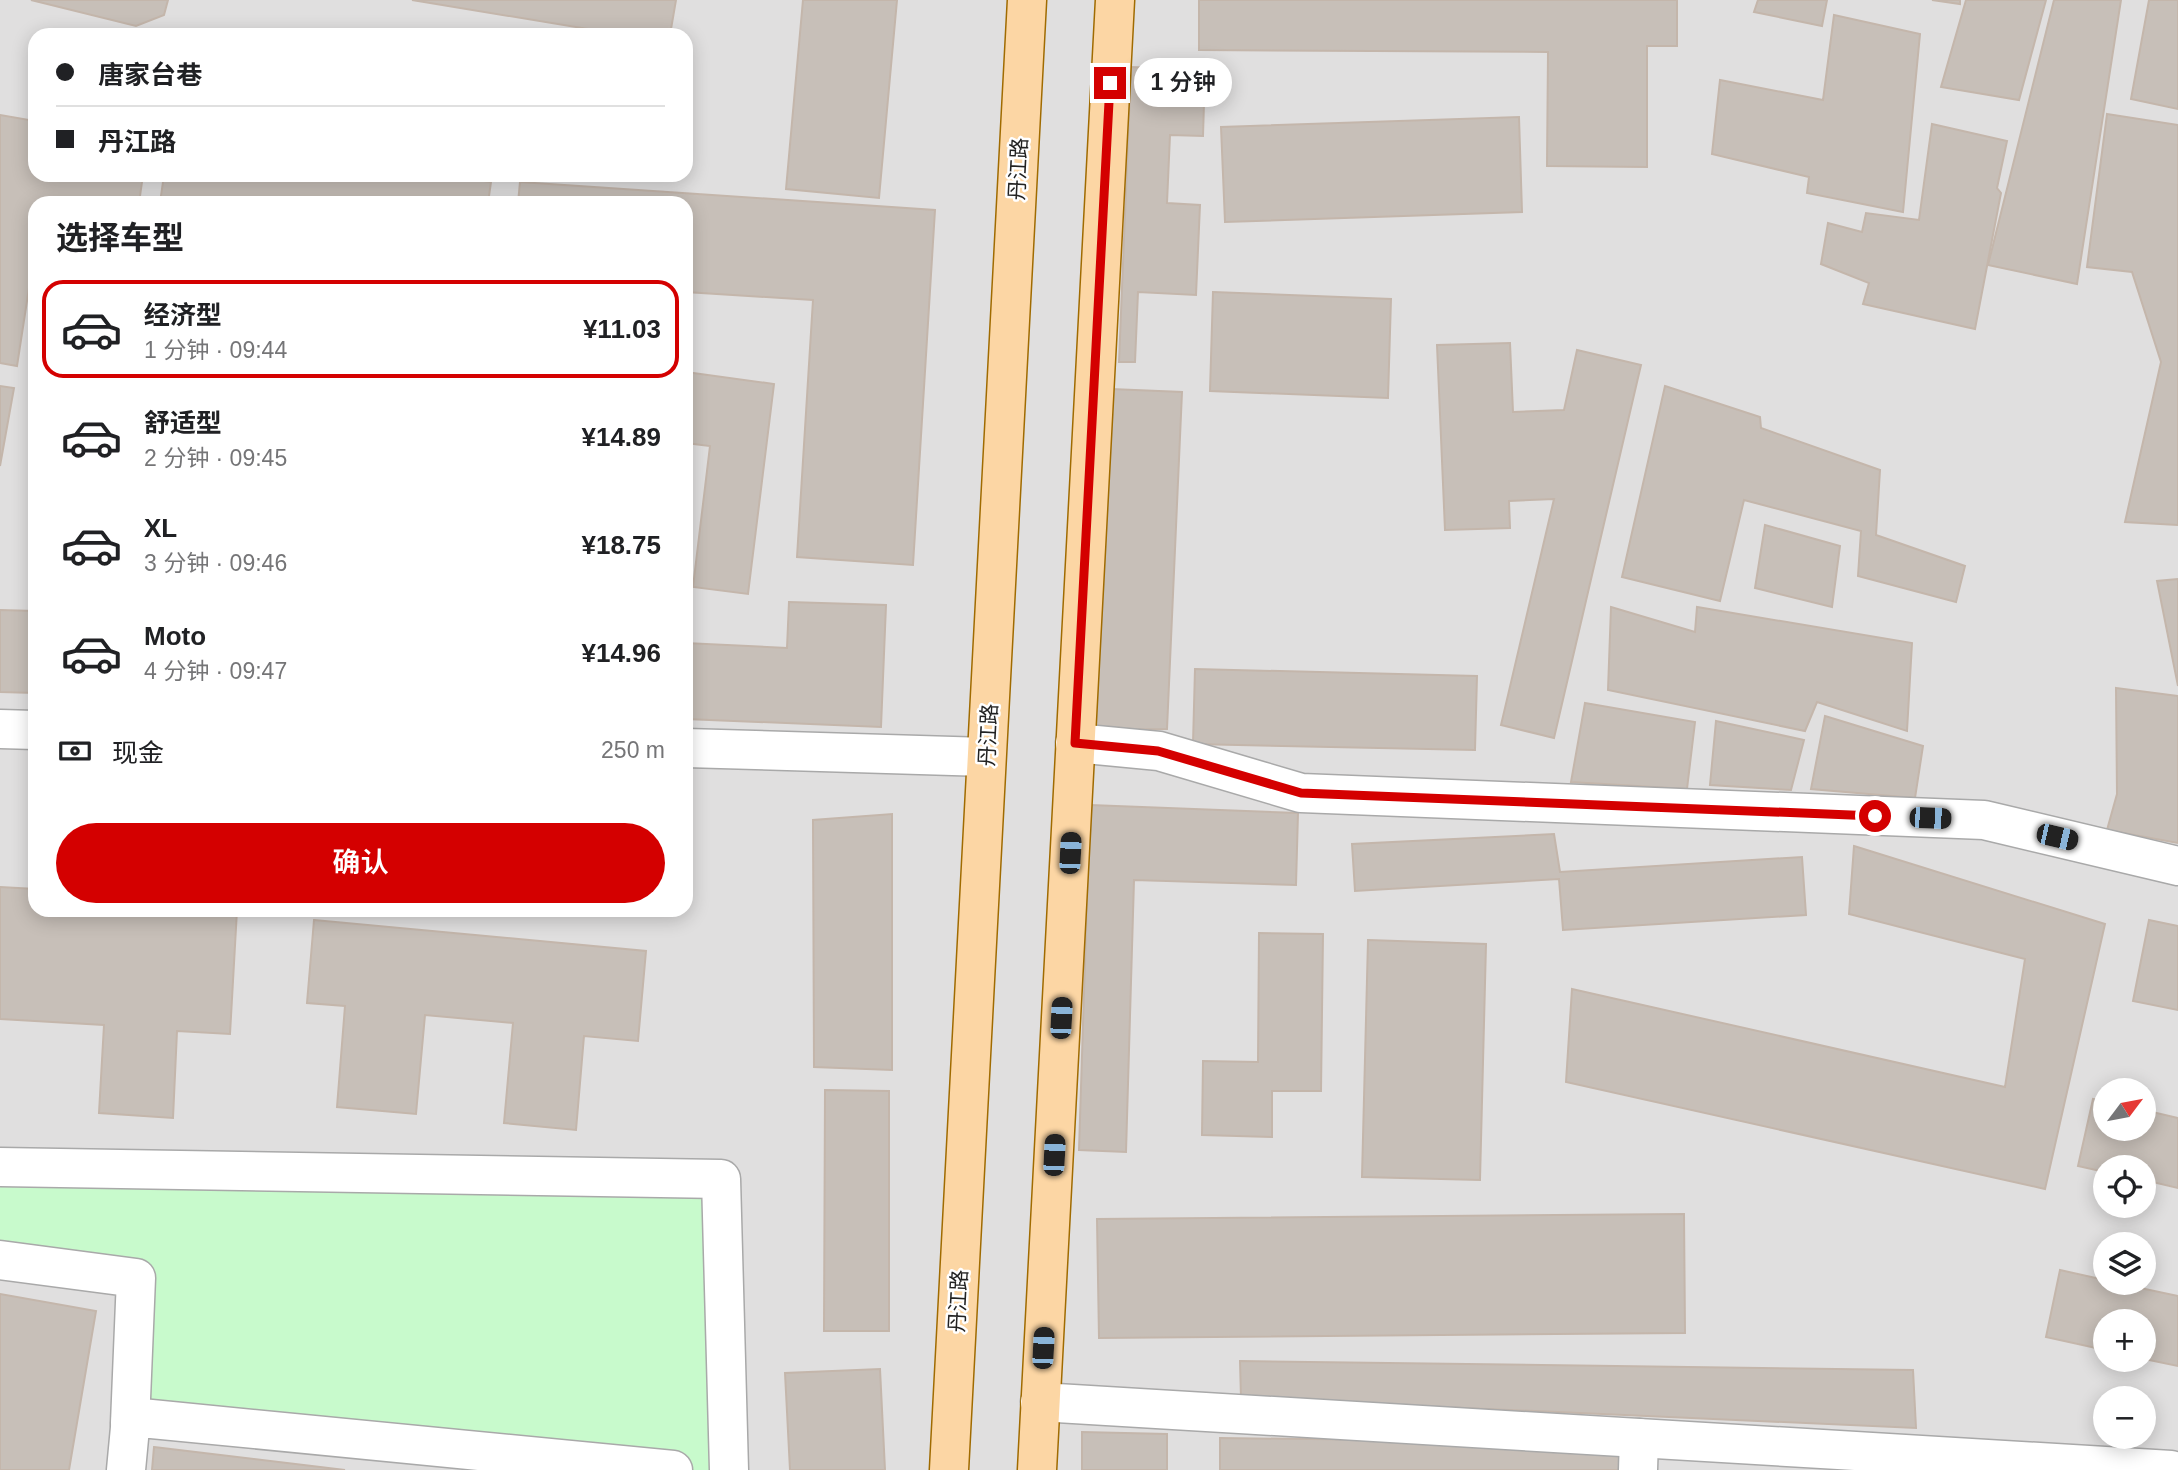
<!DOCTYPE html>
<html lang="zh">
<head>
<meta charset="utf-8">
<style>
	body { margin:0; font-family:Arial,"Noto Sans SC",sans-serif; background:#f2f2f2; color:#202124; height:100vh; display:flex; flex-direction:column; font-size:26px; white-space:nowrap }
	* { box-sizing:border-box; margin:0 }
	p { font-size:23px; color:#757577 }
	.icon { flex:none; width:38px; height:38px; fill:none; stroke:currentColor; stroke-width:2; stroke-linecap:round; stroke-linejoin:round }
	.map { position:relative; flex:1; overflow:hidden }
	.side { position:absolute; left:28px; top:196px; width:665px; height:721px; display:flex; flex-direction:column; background:#fff; border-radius:21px; box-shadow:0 4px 18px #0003 }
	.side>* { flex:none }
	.banner { position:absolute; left:28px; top:28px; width:665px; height:154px; border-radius:21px; box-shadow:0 4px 18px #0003; display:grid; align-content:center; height:154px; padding:0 28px; background:#fff }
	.needle { width:46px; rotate:58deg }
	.controls { position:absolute; left:2093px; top:1078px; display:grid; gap:14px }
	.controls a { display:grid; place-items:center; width:63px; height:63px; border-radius:50%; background:#fff; box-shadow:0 4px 18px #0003; font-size:35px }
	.end { position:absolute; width:32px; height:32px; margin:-16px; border:9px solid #d40000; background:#fff; box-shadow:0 0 0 4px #fff }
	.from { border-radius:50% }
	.bubble { position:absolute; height:49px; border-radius:24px; background:#fff; box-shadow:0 4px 18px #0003; font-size:23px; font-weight:600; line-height:49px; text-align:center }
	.car { position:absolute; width:21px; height:42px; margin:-21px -10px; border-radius:9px; box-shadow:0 0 5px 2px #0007; background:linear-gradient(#222 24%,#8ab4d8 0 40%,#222 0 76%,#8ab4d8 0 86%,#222 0) }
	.banner b { display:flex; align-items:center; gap:24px; height:66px; font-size:26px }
	.banner b+b { border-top:2px solid #e0e0e0 }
	.banner i { width:18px; height:18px; background:#202124 }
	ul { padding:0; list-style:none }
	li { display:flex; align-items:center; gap:21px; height:98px; margin:0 14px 10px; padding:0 14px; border:4px solid transparent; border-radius:21px }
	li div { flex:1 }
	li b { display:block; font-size:26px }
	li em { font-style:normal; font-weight:600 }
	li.current { border-color:#d40000 }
	li>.icon { width:63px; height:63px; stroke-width:1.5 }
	h2 { padding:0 28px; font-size:32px; line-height:84px }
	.pay { display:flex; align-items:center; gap:18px; height:77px; padding:0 28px; font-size:26px }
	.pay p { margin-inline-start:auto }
	.action { display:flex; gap:14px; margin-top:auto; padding:14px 28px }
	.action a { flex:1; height:80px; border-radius:42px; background:#d40000; color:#fff; font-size:28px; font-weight:600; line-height:80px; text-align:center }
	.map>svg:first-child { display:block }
	.residential { fill:#e0dfdf; fill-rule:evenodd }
	.park { fill:#c8facc }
	.building { fill:#c7bfb8; stroke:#c4b6ab; stroke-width:2 }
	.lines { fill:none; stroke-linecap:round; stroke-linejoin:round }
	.minor-casing { stroke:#a9a9a9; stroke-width:41 }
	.major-casing { stroke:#a06b00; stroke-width:41 }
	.minor { stroke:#fff; stroke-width:38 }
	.major { stroke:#fcd6a4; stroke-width:38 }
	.route { stroke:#d40000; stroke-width:9 }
	.labels { text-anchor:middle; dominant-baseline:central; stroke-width:5; stroke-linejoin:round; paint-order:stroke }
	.street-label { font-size:21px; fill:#222; stroke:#fff }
</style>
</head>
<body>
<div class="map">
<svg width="2178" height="1470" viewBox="0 0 2178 1470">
	<rect width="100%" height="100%" fill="#f2efe9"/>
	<path class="residential" d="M0,0H2178V1470H0ZM35,35H686V175H35ZM35,203H686V910H35ZM2105,1090H2144V1129H2105ZM2105,1167H2144V1206H2105ZM2105,1244H2144V1283H2105ZM2105,1321H2144V1360H2105ZM2105,1398H2144V1437H2105Z"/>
	<path class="park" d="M0,1167L721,1179L729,1470H673L131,1417L136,1279L0,1260Z"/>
	<g class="building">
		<path d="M31,0H168L164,15L136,26Z"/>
		<path d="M412,0H676L670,35H624Z"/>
		<path d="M803,0H897L879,198L786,189Z"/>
		<path d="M1199,0H1677V46H1647V167L1547,166L1548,52L1199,50Z"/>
		<path d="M1758,0H1827L1822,26L1754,12Z"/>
		<path d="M1932,0H1960V4Z"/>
		<path d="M1966,0H2046L2019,100L1941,87Z"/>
		<path d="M2054,0H2121L2077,284L1988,265Z"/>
		<path d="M2149,0H2178V109L2131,99Z"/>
		<path d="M1834,15L1920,34L1903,212L1807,193L1809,177L1712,154L1720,80L1823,100Z"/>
		<path d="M1131,67L1205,70L1203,136L1170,135L1167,203L1200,205L1196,295L1138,292L1135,362H1119Z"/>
		<path d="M2107,114L2178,125V525L2125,522L2161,362L2132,272L2087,267Z"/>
		<path d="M0,115L35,121V175H143L139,203H35V249L17,366L0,363Z"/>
		<path d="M1519,117L1522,212L1225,222L1221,127Z"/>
		<path d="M1932,124L2007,141L1997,188L2001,193L1975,329L1863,304L1869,283L1821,264L1828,223L1862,232L1866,213L1919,220Z"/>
		<path d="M164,175H442L491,182L488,203H160Z"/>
		<path d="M520,182L935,210L913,565L797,557L813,300L686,292V203H518Z"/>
		<path d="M1213,292L1391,299L1388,398L1210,391Z"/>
		<path d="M1510,343L1513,412L1564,410L1577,350L1641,365L1554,738L1501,725L1554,499L1509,501L1510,528L1445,530L1437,345Z"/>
		<path d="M686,372L774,384L748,594L693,587L710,446L686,443Z"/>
		<path d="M0,386L14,388L0,466Z"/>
		<path d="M1665,386L1760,417L1761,428L1880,470L1876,535L1965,566L1956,602L1858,576L1861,531L1744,500L1720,601L1622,577Z"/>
		<path d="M1111,389L1182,392L1167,729L1093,730Z"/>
		<path d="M1765,525L1840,546L1832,607L1755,588Z"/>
		<path d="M2178,579V686L2157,581Z"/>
		<path d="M789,602L886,605L881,727L686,719V643L787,648Z"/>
		<path d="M1611,607L1695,632L1697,607L1912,643L1907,731L1817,702L1805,731L1608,690Z"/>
		<path d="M0,610L35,611V693L0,692Z"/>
		<path d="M1195,669L1477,676L1475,750L1193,744Z"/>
		<path d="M2116,688L2178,696V843L2107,830L2117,794Z"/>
		<path d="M1585,703L1695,722L1687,789L1571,782Z"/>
		<path d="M1825,716L1923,746L1915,798L1811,789Z"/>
		<path d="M1716,721L1804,740L1791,790L1710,785Z"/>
		<path d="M1090,805L1298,813L1296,885L1134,880L1126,1152L1079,1150Z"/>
		<path d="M892,814V1070L814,1067L813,820Z"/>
		<path d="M1554,834L1560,872L1802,857L1806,915L1563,930L1559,879L1355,891L1352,844Z"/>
		<path d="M1854,846L2105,924L2045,1189L1566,1082L1572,989L2005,1087L2025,959L1849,914Z"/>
		<path d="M0,887L35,889V910H237L230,1034L177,1031L173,1118L99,1113L104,1025L0,1019Z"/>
		<path d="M314,920L646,951L638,1041L584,1036L576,1130L504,1123L513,1023L425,1015L416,1114L337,1107L345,1006L307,1003Z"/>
		<path d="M2149,920L2178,926V1010L2133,1001Z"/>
		<path d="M1259,933L1323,934L1321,1091H1272V1137L1202,1135L1203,1061L1258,1062Z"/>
		<path d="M1368,940L1486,944L1480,1180L1362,1177Z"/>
		<path d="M825,1090L889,1091V1331H824Z"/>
		<path d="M2093,1099L2105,1101V1129H2144V1110L2178,1118V1188L2144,1180V1167H2105V1172L2078,1166Z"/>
		<path d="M1684,1214L1685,1333L1099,1338L1097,1219Z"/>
		<path d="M2060,1270L2105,1280V1283H2117L2178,1296V1366L2144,1359V1321H2105V1350L2046,1337Z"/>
		<path d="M0,1294L96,1311L69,1470H0Z"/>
		<path d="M1240,1361L1913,1370L1916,1428L1241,1398Z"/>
		<path d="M880,1369L885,1470H790L785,1373Z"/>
		<path d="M1082,1432L1167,1434V1470H1082Z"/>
		<path d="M1220,1438L1621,1443V1470H1220Z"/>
		<path d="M154,1447L345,1470H152Z"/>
	</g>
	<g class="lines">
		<defs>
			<g id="minor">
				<path d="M0,729L35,730"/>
				<path d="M1075,743L1159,751L1301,793L1984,820L2178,866"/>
				<path d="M686,748L986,757"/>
				<path d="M0,1167L721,1179L729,1470"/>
				<path d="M0,1260L136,1278L130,1423"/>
				<path d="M1040,1402L2171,1470"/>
				<path d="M126,1470L131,1417L673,1470"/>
				<path d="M1638,1470L1639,1438"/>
			</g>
			<g id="major">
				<path d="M949,1470L1027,0"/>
				<path d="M1037,1470L1115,0"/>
			</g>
		</defs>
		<use href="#minor" class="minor-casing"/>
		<use href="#major" class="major-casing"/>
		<use href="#minor" class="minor"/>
		<use href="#major" class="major"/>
	</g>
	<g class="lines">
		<path class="route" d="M1110,83L1075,743L1158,751L1301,793L1875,816"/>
	</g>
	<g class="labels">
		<g class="street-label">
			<text transform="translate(1018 169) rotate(-87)">丹江路</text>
			<text transform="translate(988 735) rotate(-87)">丹江路</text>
			<text transform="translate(958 1301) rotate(-87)">丹江路</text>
		</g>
	</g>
</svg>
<div class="controls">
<a><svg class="needle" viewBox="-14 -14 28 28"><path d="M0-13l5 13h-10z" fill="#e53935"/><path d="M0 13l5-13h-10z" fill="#757577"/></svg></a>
<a><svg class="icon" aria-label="locate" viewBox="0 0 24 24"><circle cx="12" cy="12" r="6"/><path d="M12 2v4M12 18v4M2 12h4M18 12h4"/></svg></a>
<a><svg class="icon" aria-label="layers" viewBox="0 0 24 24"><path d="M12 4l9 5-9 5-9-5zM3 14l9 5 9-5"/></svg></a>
<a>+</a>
<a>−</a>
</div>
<i class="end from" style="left:1875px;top:816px"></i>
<i class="end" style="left:1110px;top:83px"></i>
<div class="bubble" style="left:1134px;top:58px;width:98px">1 分钟</div>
<i class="car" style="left:1930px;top:818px;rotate:92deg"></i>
<i class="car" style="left:2057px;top:837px;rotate:103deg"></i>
<i class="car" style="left:1070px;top:853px;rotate:3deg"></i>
<i class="car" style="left:1061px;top:1018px;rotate:3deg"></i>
<i class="car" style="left:1054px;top:1155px;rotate:3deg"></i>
<i class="car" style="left:1043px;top:1348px;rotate:3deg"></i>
<div class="banner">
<b><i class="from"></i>唐家台巷</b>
<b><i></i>丹江路</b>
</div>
<section class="side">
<h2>选择车型</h2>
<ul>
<li class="current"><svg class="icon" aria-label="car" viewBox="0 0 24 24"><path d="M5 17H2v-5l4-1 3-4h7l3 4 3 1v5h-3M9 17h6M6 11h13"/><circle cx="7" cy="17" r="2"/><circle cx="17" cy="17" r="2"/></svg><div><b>经济型</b><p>1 分钟 · 09:44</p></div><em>¥11.03</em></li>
<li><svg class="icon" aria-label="car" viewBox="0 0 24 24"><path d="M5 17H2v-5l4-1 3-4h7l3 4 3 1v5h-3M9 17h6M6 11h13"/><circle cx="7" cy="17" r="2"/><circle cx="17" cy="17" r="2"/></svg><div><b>舒适型</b><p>2 分钟 · 09:45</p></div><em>¥14.89</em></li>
<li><svg class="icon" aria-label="car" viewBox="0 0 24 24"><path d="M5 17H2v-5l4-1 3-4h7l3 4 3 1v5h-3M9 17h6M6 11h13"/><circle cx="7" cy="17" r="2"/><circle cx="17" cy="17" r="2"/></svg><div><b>XL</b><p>3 分钟 · 09:46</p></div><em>¥18.75</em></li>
<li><svg class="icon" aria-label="car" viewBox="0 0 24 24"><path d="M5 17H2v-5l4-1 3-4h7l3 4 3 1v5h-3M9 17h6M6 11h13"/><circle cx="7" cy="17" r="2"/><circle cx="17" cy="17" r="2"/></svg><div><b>Moto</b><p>4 分钟 · 09:47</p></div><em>¥14.96</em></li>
</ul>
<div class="pay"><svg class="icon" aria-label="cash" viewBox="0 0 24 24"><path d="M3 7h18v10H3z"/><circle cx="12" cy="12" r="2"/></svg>现金<p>250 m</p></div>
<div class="action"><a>确认</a></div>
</section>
</div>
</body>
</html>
